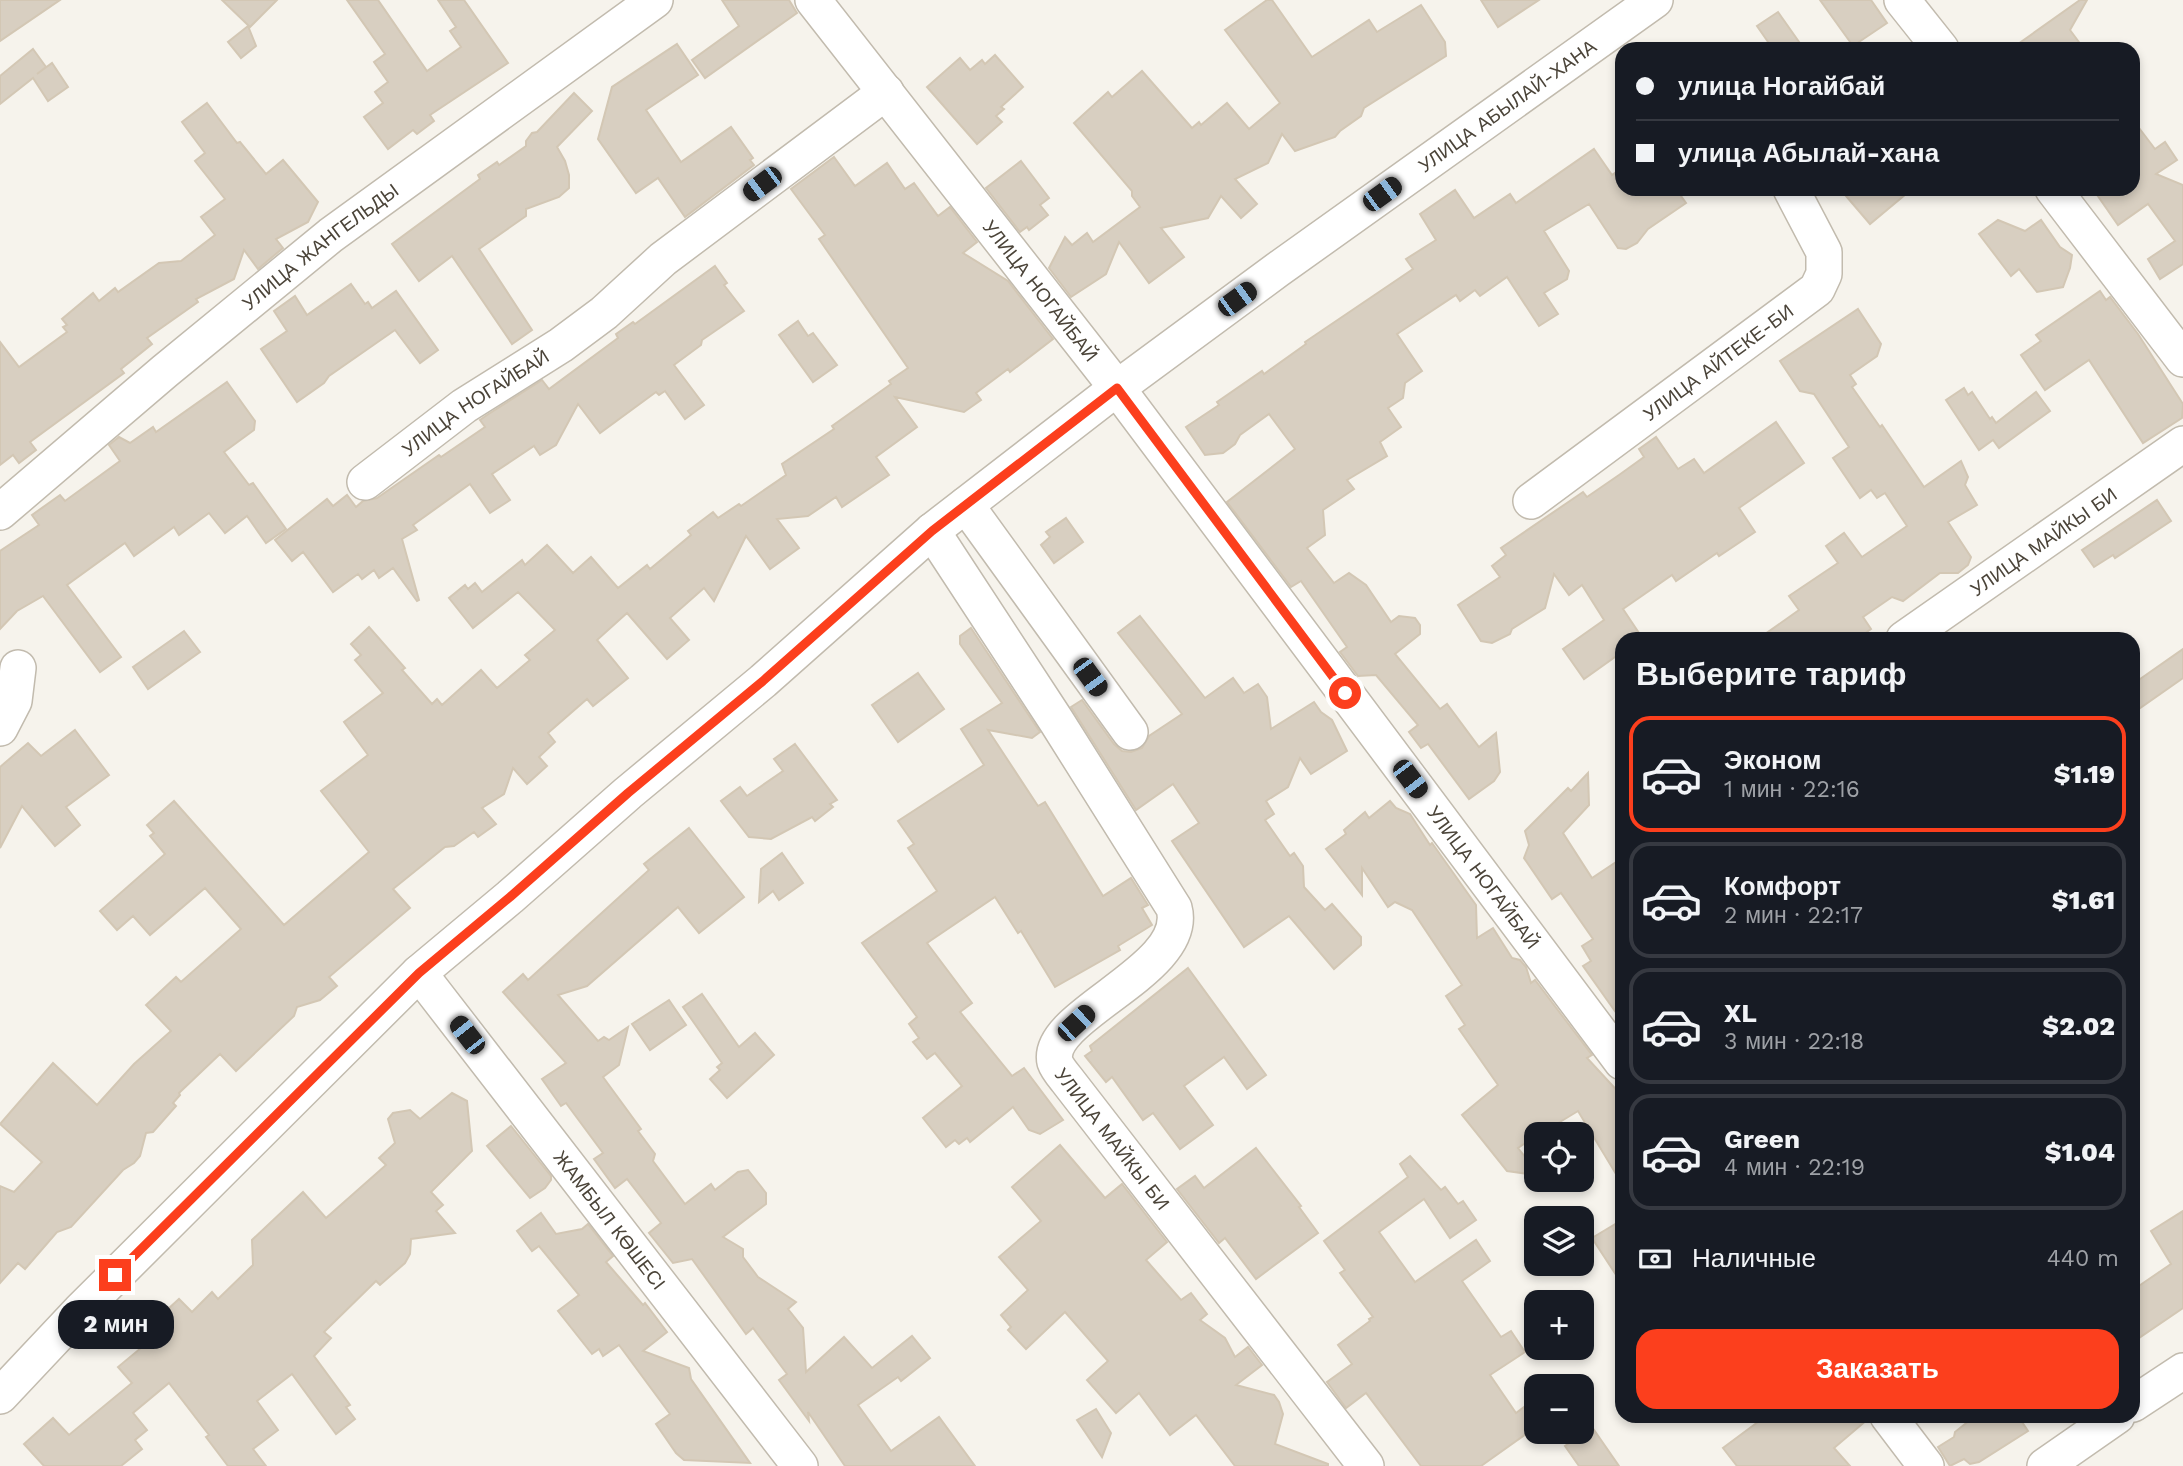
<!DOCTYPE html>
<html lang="ru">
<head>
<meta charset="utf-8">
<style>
	body { margin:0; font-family:"Work Sans",sans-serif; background:#20242c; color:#f1f3f6; height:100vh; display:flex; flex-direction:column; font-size:26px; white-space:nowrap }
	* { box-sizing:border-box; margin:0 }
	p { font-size:23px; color:#9ea1a6 }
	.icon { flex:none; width:38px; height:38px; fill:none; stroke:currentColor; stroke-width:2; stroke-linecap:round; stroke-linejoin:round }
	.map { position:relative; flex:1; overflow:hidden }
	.side { position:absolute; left:1615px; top:632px; width:525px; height:791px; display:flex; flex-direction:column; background:#171b24; border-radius:21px; box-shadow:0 4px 10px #0003 }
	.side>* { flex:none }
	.guide { position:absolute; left:1615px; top:42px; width:525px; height:154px; border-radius:21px; box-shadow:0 4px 10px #0003; display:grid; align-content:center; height:154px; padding:0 21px; background:#171b24 }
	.controls { position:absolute; left:1524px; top:1122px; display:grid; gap:14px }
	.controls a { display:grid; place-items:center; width:70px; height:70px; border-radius:14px; background:#171b24; box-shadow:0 4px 10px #0003; font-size:35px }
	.end { position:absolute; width:32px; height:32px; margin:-16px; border:9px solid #fc3f1d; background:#fff; box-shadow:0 0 0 4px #fff }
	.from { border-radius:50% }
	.bubble { position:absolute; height:49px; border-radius:21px; background:#171b24; box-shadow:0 4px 10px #0003; font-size:23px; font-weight:800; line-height:49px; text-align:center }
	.car { position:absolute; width:21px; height:42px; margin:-21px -10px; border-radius:9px; box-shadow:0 0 5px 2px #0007; background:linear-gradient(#222 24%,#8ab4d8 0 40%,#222 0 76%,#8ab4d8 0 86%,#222 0) }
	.guide b { display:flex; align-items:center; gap:24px; height:66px; font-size:26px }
	.guide b+b { border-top:2px solid #363941 }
	.guide i { width:18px; height:18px; background:#f1f3f6 }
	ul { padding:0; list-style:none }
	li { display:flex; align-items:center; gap:21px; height:116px; margin:0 14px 10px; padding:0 7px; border:4px solid #363941; border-radius:21px }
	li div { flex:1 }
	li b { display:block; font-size:26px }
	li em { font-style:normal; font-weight:800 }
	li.active { border-color:#fc3f1d }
	li>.icon { width:63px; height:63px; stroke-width:1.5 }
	h2 { padding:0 21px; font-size:32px; line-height:84px }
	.pay { display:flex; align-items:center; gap:18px; height:77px; padding:0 21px; font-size:26px }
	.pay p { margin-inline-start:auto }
	.action { display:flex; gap:14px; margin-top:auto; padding:14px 21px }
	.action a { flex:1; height:80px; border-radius:21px; background:#fc3f1d; color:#fff; font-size:28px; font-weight:800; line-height:80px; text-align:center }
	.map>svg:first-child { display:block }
	.building { fill:#d8cfc1; stroke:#d3c7b4; stroke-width:2 }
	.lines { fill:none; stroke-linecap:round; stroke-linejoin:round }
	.minor-casing { stroke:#c2bbae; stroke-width:38 }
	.minor { stroke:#fff; stroke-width:35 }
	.route { stroke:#fc3f1d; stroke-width:9 }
	.labels { text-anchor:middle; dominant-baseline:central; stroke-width:5; stroke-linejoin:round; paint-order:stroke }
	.street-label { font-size:19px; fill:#4b4439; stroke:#fff }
</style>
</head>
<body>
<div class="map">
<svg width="2183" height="1466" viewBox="0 0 2183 1466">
	<rect width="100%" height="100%" fill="#f6f3ec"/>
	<g class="building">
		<path d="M0,0H60L0,41Z"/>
		<path d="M222,0H277L250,27Z"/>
		<path d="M347,0H378L427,71L461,47L450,31L456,27L438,0H464L508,63L430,115L434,121L417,134L413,130L388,149L364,117L383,103L375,92L388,82L374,62L385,54Z"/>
		<path d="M722,0H789L797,13L705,78L692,60L739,26Z"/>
		<path d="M1267,0H1272L1312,57L1369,20L1377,32L1421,5L1445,42L1446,56L1364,108L1361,116L1340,131L1335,137L1295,151L1282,134L1268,163L1235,179L1257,204L1241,218L1221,196L1208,218L1161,228L1184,257L1149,283L1119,242L1106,274L1071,297L1049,268L1065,237L1072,245L1087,233L1093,242L1140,207L1132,196V191L1074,123L1108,92L1112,97L1142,71L1192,128L1199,122L1201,125L1227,103L1249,129L1280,103L1225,30Z"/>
		<path d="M1481,0H1539L1498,27Z"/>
		<path d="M1820,0H1871L1887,23L1853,46Z"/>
		<path d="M2080,0H2087L2070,30L2084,49H2011Z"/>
		<path d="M1778,12L1804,49H1773L1757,26Z"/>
		<path d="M248,26L256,46L241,58L228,42Z"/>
		<path d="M677,44L698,75L646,110L681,162L731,127L753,158L750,160L754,165L685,217L658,178L636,193L598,139L612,87Z"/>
		<path d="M33,49L46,67L37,74L52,63L68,87L48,101L33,78L0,104V76Z"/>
		<path d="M995,55L1023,87L1001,107L1004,109L996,116L1002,122L977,144L927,87L960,58L970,70L982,60L985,64Z"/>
		<path d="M574,93L592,111L557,147L565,161L569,175V188L559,197L526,209V216L479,249L532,330L512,344L452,256L419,281L392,244L480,179L478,175L497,162L499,165L526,146V141L532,133L537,132Z"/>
		<path d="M207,103L237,143L240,142L266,174L283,160L318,202L308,222L276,239L283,248L258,269L244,250L234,279L196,299L198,302L147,338L152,344L121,369L124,373L30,442L36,450L19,463L13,455L0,465V342L19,367L67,332L63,327L67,325L62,319L93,293L99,301L115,288L118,292L159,263L181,261L215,235L201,217L225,199L195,161L205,153L182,122Z"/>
		<path d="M2133,120L2155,149L2165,142L2177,160L2156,174L2183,185V264L2160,279L2148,259L2175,241L2148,204L2118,225L2093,189H2133Z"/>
		<path d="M1594,149L1612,175L1622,168V189H1676L1686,203L1648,229L1637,243L1626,249L1618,248L1589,204L1544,231L1569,271L1567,279L1544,293L1558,314L1539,326L1507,277L1480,296L1475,290L1460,301L1456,295L1397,334L1422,371L1405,383L1403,398L1388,408L1401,427L1380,442L1387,456L1347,480L1354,489L1323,510L1325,535L1307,548L1334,583L1349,573L1366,585L1391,622L1399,616L1415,618L1420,625V634L1395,654L1440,709L1447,704L1479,747L1496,733L1500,772L1494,781L1469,799L1428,744L1421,748L1409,732L1418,725L1376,675L1358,676L1340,652L1347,647L1301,581L1291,587L1227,502L1295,449L1269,414L1240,435L1235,444L1223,453L1205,455L1186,427L1219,405L1217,402L1262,371L1264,374L1306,344L1305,342L1413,269L1406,259L1436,240L1420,214L1455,190L1474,218L1510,194L1516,203Z"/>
		<path d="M834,157L855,186L887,163L905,189L914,183L938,216L950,207L977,242L963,253L1008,281L1053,339L1010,372L1008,369L976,393L981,400L964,412L895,397L917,427L876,457L889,475L842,507L836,497L808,516L777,519L799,548L770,569L746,536L714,601L704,588L670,618L689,640L667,659L627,613L597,640L628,678L593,706L587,699L548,733L555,742L539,757L547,766L527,784L513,768L504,794L482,808L496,824L478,837L474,832L454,846L445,847L393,889L410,908L329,977L337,986L320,1000L297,1007L294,1016L236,1071L220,1054L179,1093L180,1095L173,1103L176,1106L153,1132L146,1133L140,1156L134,1163L123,1170L71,1227L57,1232L25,1269L18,1263L0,1283V1186L14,1192L42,1162L0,1124L53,1063L97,1105L134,1064L171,1031L146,1005L176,977L181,982L241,929L205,888L150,935L133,916L117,930L100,911L165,854L150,836L154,833L147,825L174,801L284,925L369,852L321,791L368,755L344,722L383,693L355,660L361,655L351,644L369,627L405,668L402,670L432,704L437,699L442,705L481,670L497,688L530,660L525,655L555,630L518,592L473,628L449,598L465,585L468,589L475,583L482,592L522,560L525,565L547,545L573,573L591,557L618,588L647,565L650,569L691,535L688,531L713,512L718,518L739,504L741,506L786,475L782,464L834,429L832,426L891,384L889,381L908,368L819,239L825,235L791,189Z"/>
		<path d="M1021,161L1049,198L1040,205L1048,215L1029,230L1027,227L1020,232L986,188Z"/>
		<path d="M1840,189H1912L1870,224Z"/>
		<path d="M1998,220L2025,231L2041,220L2060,247L2072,255L2070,268L2063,287L2037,292L2019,269L2011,276L1979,234Z"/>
		<path d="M715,266L727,283L724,285L744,311L702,340L701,345L674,365L704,405L685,419L665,391L659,395L656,392L600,433L578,404L556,445L540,455L534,446L492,474L510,500L490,513L470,484L413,525L417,530L402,539L419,600L417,601L393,568L379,578L374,570L362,579L358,574L333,592L303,552L292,561L275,540L327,499L333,506L347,495L356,507L363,501L377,498L439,455L441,457L485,427L480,420L487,415L542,380L549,389L618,338L616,334L633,322L635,324Z"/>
		<path d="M351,284L365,304L368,302L372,308L396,291L438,350L420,363L395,330L329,376L324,383L297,402L261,349L287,331L274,311L295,296L307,315Z"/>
		<path d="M2100,291L2106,300L2110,297L2138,334L2183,404L2182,418L2143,443L2089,360L2045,390L2021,355L2041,341L2036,335Z"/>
		<path d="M1858,309L1881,344L1877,356L1850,375L1856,384L1852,387L1880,427L1882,425L1924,487L1961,461L1968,477L1965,485L1977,505L1948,522L1971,557L1968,565L1958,573H1940L1903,601L1892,597L1863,617L1871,629L1857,639H1758L1799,610L1789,596L1838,563L1826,546L1844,533L1862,557L1907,526L1885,493L1877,498L1871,490L1860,498L1833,458L1849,447L1814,394L1800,391L1780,361Z"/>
		<path d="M798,321L808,336L813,333L837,365L813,382L779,335Z"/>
		<path d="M227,382L255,421L254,430L224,452L249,485L253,483L286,529L266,543L247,516L225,533L209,513L179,535L174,527L134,556L125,543L67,585L121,657L100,672L43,596L17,611L0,629V551L39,525L32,515L60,495L65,501L120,461L109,445L119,437L130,443L153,427L156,432Z"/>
		<path d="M1964,388L1968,395L1972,392L1990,419L1992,417L1996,423L2036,392L2050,411L1999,448L1993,440L1979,450L1946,400Z"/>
		<path d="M1776,422L1804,463L1739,508L1755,532L1719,556L1717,553L1676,581L1672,575L1623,609L1643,639H1622V652L1584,679L1563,649L1604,620L1582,585L1569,595L1554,574L1545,608L1512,629L1510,634L1492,643L1481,641L1458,605L1500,577L1492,566L1506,555L1501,548L1583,492L1587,497L1619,475L1644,457L1639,449L1656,437L1678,469L1694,459L1704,473Z"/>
		<path d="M2157,500L2171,521L2115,558L2113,555L2094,567L2082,550Z"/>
		<path d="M1066,518L1083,542L1054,563L1041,545L1050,537L1046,532Z"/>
		<path d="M1140,616L1205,698L1233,678L1244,693L1258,684L1267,697L1271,729L1314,702L1321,712L1332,720L1347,751L1311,774L1300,758L1288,787L1266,801L1274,814L1265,820L1290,856L1294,853L1303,866L1304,887L1325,910L1332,904L1361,937V945L1334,969L1289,916L1244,947L1172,841L1199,823L1173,784L1136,810L1071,707L1082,700L1114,744L1122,751L1131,752L1142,748L1149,736L1182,714L1118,633Z"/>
		<path d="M971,628L1040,732L1032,738L988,730L1038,806L1045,802L1103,896L1131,878L1148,905L1142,908L1152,925L1118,946L1120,950L1055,987L1021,931L1018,933L995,897L927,943L972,1003L960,1012L1012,1076L1024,1068L1063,1120L1040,1134L1029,1130L1013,1107L970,1142L967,1138L959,1144L955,1140L946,1147L923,1118L962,1086L935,1053L927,1059L913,1042L919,1038L909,1024L917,1017L862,943L937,891L908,848L914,844L898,821L984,765L961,729L1002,703L960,644V636Z"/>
		<path d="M184,631L200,652L148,689L133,667Z"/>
		<path d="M2183,649V678L2133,713V684Z"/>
		<path d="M918,673L944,709L898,742L872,705Z"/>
		<path d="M75,730L109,775L66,807L80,825L55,846L22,806L0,848V767L28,743L41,756Z"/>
		<path d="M795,744L837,800L830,804L833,807L815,821L812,817L771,839L749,837L721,801L740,787L747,796L783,771L774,759Z"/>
		<path d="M1588,773L1589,805L1563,833L1592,878L1622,858V1021L1583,966L1591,961L1582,946L1593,939L1561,893L1552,899L1524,858L1529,845L1525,831L1568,788L1571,791Z"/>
		<path d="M1390,801L1396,808L1410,814L1430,845L1432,843L1476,905L1477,938L1493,928L1512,958L1520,960L1526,967L1531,983L1535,980L1592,1055L1587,1058L1622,1096V1184L1578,1111L1540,1134H1536V1136L1518,1148L1536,1171V1175L1507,1171L1462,1115L1498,1085L1459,1029L1465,1025L1446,996L1462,985L1412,910L1395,902L1388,907L1362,868V895L1326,849L1346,834L1344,830L1365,812L1369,818Z"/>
		<path d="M689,828L744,897L699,933L678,907L587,986L558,995L598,1041L604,1037L609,1040L628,1027L619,1065L603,1077L641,1129L638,1131L655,1154L653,1161L685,1204L711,1184L715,1190L738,1172L748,1170L766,1193V1204L723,1237L743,1249V1257L758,1277L796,1302L788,1309L803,1328L806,1372L844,1337L872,1368L912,1336L930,1358L901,1381L898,1377L858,1405L891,1451L939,1417L975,1466H845L808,1412L809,1421L779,1380L787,1374L753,1328L746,1334L692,1259L673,1263L649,1233L661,1223L627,1179L615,1188L594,1159L603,1153L566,1103L561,1106L542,1079L566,1063L503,992L523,974L528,980L649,870L644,864Z"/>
		<path d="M782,853L803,883L779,900L773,891L759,902L761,869Z"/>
		<path d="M1188,968L1266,1075L1247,1089L1224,1057L1184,1086L1213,1125L1180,1149L1153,1113L1143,1120L1112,1077L1106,1082L1085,1056L1092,1051L1090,1046Z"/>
		<path d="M702,994L739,1047L755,1033L774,1055L727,1098L710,1079L720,1070L717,1067L722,1063L683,1007Z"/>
		<path d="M669,1000L686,1025L650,1050L632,1024Z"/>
		<path d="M452,1093L467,1101L472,1151L431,1192L443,1205L436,1211L455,1233L411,1239L410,1254L405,1263L380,1285L376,1281L324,1332L331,1338L314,1356L350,1405L346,1407L355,1419L336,1434L292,1374L257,1401L278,1430L253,1449L266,1466H228L206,1437L209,1435L169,1383L133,1413L147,1430L135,1440L142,1449L121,1466H44L24,1444L53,1418L69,1435L132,1383L118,1367L147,1343L137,1334L153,1319L155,1321L179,1299L192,1312L212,1292L218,1299L253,1265L252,1240L303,1192L326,1218L386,1165L379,1158L395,1143L388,1119L393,1113L410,1110L420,1119Z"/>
		<path d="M511,1126L551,1176V1180L545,1188L530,1198L487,1146Z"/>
		<path d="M1060,1145L1105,1198L1122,1184L1167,1242L1146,1260L1181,1300L1191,1293L1207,1314L1200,1320L1225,1338L1235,1357L1248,1347L1262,1365L1236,1385L1274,1395L1279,1402L1283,1414L1275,1444L1328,1464V1466H1235L1196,1415L1170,1435L1139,1393L1116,1413L1087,1380L1108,1361L1065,1312L1026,1349L1008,1330L1011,1327L1001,1315L1028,1290L999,1257L1041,1221L1012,1187Z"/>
		<path d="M1256,1148L1301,1206L1299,1207L1318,1233L1256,1279L1225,1238L1219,1243L1177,1189L1195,1176L1204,1188Z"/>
		<path d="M1410,1156L1441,1190L1445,1187L1458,1204L1463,1201L1476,1220L1450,1238L1424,1199L1379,1232L1415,1282L1476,1240L1490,1261L1462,1281L1501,1337L1511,1331L1525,1352L1490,1375L1516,1413L1536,1398V1427L1481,1466H1421L1366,1393L1346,1408L1327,1382L1352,1364L1338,1345L1370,1321L1369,1319L1373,1317L1340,1273L1345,1270L1324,1241L1408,1177L1400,1164Z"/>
		<path d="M2183,1211V1308L2133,1342V1290L2171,1264L2151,1231Z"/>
		<path d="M541,1213L556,1234L582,1229L588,1224L613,1256L606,1262L643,1305L645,1303L667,1332L643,1351L689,1368L691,1379L750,1463L684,1460L676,1453L656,1424L670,1414L619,1345L603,1356L599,1349L592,1354L558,1311L579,1295L539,1246L532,1251L517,1231Z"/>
		<path d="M1622,1220V1284L1592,1238Z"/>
		<path d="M1096,1409L1111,1433L1102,1457L1077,1420Z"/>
		<path d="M1766,1416H1868V1419L1834,1448L1850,1466H1737L1723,1448Z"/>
		<path d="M1975,1416H2018L2028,1431L1979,1462L1970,1464L1964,1459L1950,1466L1938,1447L1954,1437L1955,1432Z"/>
		<path d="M1592,1427L1619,1466H1579L1565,1446Z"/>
	</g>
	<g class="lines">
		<defs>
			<g id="minor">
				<path id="s1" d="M813,0L1117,388L1622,1062"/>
				<path d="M1902,0L1941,49"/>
				<path d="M2053,189L2183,359"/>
				<path id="s2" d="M365,482L464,406L561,345L604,313L663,259L886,92"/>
				<path id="s3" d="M1531,501L1817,289L1824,274V252L1791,189"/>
				<path d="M966,505L1130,732"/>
				<path id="s4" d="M0,512L165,371L331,235L655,0"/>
				<path id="s5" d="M932,531L1057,722L1174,908C1191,970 1044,1015 1055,1062C1057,1068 1063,1075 1067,1080L1366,1466"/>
				<path id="s6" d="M1904,639L2183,444"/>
				<path d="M0,728L14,701L18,668"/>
				<path id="s7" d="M419,973L800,1466"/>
				<path id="s8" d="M0,1396L80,1311L419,973L510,897L628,793L763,681L932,531L1117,388L1277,270L1655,0"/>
				<path d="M2133,1404L2183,1371"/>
				<path d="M1888,1416L1926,1466"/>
				<path d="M2045,1466L2117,1416"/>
			</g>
		</defs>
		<use href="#minor" class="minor-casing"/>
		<use href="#minor" class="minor"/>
	</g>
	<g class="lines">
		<path class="route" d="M115,1275L419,973L510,897L628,793L763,681L932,531L1117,388L1345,693"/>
	</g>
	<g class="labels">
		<g class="street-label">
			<text stroke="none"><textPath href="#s8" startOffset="1988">УЛИЦА АБЫЛАЙ-ХАНА</textPath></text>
			<text stroke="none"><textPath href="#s4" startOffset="416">УЛИЦА ЖАНГЕЛЬДЫ</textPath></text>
			<text stroke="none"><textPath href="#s1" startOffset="369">УЛИЦА НОГАЙБАЙ</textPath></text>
			<text stroke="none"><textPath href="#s3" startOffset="233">УЛИЦА АЙТЕКЕ-БИ</textPath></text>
			<text stroke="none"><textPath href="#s2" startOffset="136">УЛИЦА НОГАЙБАЙ</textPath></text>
			<text stroke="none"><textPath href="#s6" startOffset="170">УЛИЦА МАЙКЫ БИ</textPath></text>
			<text stroke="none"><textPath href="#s1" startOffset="1104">УЛИЦА НОГАЙБАЙ</textPath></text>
			<text stroke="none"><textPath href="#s5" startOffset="749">УЛИЦА МАЙКЫ БИ</textPath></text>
			<text stroke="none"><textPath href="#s7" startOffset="312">ЖАМБЫЛ КӨШЕСІ</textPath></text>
		</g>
	</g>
</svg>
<div class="controls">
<a><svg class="icon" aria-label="locate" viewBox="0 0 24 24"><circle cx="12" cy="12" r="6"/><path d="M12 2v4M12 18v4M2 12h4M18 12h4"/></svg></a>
<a><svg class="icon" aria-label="layers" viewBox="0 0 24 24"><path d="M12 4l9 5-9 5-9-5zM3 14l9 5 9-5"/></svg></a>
<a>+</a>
<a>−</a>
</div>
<i class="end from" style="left:1345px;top:693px"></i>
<i class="end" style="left:115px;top:1275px"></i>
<div class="bubble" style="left:58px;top:1300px;width:116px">2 мин</div>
<i class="car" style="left:762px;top:184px;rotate:233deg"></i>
<i class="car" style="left:1382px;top:194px;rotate:54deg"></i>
<i class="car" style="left:1237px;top:299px;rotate:54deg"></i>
<i class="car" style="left:1090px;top:677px;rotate:144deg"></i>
<i class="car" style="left:1410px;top:779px;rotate:143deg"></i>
<i class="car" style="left:1076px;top:1023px;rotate:47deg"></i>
<i class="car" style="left:467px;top:1035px;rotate:322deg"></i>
<div class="guide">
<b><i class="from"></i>улица Ногайбай</b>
<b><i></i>улица Абылай-хана</b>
</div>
<section class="side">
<h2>Выберите тариф</h2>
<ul>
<li class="active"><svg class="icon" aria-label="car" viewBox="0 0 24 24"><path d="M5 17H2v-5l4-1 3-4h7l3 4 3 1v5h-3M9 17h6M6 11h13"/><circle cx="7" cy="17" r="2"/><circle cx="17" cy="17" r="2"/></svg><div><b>Эконом</b><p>1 мин · 22:16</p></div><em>$1.19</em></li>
<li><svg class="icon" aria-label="car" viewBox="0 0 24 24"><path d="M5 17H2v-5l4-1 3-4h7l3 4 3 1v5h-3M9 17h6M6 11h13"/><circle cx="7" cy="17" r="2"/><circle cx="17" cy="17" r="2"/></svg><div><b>Комфорт</b><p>2 мин · 22:17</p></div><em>$1.61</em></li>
<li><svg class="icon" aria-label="car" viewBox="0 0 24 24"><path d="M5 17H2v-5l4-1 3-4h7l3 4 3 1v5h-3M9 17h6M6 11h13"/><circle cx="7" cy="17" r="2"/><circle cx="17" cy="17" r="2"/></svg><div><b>XL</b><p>3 мин · 22:18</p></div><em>$2.02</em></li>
<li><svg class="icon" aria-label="car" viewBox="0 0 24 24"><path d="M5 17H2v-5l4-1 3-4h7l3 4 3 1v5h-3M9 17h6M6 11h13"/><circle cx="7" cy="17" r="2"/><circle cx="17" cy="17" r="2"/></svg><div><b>Green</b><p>4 мин · 22:19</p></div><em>$1.04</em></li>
</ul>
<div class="pay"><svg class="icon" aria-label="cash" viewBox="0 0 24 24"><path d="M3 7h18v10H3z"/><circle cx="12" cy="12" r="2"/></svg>Наличные<p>440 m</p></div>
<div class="action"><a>Заказать</a></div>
</section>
</div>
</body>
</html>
